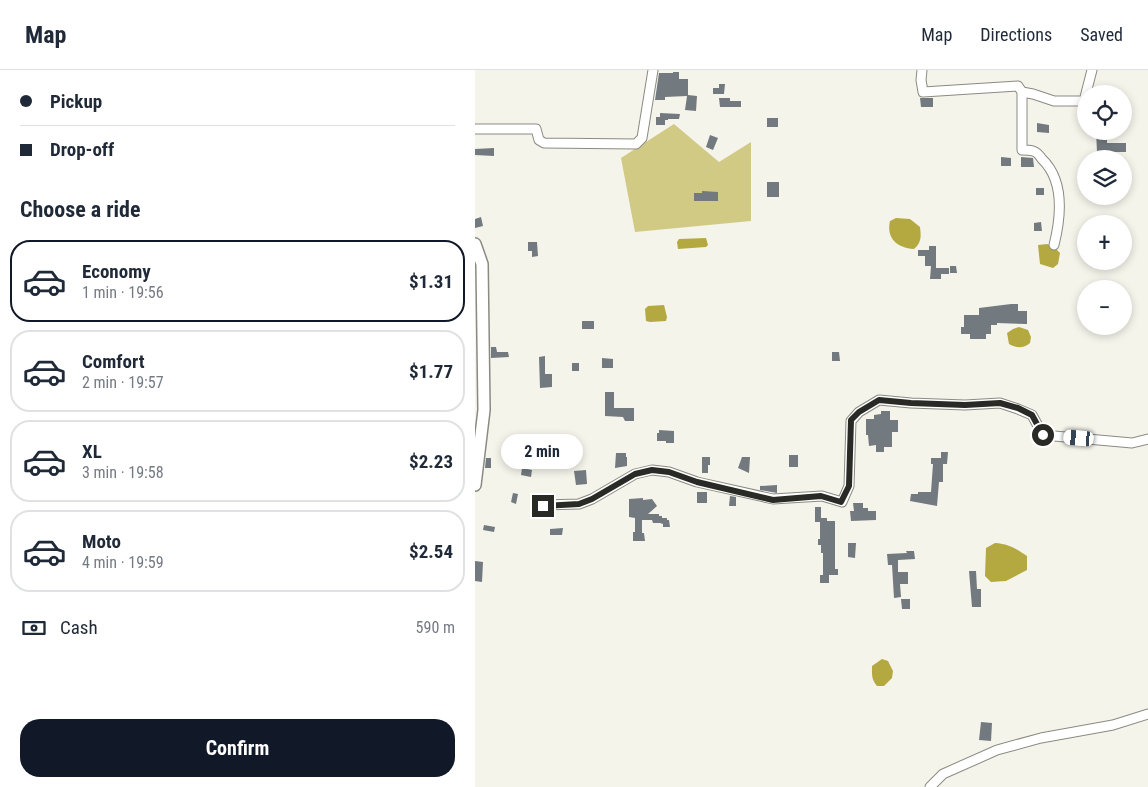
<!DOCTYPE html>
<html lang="en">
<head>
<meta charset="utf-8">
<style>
	body { margin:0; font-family:"Roboto Condensed",sans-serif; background:#f2f2f3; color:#1f2937; height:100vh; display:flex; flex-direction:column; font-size:19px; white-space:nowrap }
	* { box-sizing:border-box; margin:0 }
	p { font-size:16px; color:#747a83 }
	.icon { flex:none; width:28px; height:28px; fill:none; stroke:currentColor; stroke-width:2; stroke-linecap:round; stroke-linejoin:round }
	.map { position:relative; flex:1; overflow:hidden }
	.side { display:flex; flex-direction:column; background:#fff; width:475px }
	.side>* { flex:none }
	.top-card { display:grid; align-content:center; height:110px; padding:0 20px; background:#fff }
	.controls { position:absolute; left:602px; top:15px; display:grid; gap:10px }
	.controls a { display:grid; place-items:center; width:55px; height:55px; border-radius:50%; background:#fff; box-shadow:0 2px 8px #0003; font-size:25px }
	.end { position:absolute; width:22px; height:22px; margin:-11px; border:6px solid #292926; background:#fff; box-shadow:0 0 0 2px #fff }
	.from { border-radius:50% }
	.bubble { position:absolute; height:35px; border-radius:18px; background:#fff; box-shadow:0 2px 8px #0003; font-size:16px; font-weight:700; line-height:35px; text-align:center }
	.car { position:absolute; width:15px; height:30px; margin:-15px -8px; border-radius:6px; box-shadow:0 0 4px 1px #0007; background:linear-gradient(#fff 24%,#345 0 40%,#fff 0 76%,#345 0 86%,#fff 0) }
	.top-card b { display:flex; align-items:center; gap:18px; height:48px; font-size:19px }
	.top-card b+b { border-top:1px solid #e0e1e3 }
	.top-card i { width:12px; height:12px; background:#1f2937 }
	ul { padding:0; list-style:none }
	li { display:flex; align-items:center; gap:15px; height:82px; margin:0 10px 8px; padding:0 10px; border:2px solid #e0e1e3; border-radius:20px }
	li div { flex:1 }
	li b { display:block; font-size:19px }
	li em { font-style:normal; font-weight:700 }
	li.current { border-color:#111827 }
	li>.icon { width:45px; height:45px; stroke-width:1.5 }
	h2 { padding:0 20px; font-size:22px; line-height:60px }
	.pay { display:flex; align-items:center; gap:12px; height:55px; padding:0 20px; font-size:19px }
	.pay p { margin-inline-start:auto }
	.action { display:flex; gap:10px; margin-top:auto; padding:10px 20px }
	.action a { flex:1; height:58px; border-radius:20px; background:#111827; color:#fff; font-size:20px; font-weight:700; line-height:58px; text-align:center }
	header { display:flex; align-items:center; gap:30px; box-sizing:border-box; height:70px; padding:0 25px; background:#fff; border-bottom:1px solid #e0e1e3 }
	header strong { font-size:24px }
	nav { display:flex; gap:28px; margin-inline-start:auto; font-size:18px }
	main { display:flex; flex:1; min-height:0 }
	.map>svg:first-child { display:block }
	.green { fill:#d1ca85 }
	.water { fill:#b4a940 }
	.building { fill:#72797f }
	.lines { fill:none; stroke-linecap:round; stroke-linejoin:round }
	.street-casing { stroke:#8b8a82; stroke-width:11 }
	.secondary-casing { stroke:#8b8a82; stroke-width:14 }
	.street { stroke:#fff; stroke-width:9 }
	.secondary { stroke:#fff; stroke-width:11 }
	.route { stroke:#292926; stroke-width:6 }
</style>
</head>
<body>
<header>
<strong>Map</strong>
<nav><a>Map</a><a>Directions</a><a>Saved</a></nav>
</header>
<main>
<section class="side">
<div class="top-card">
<b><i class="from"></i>Pickup</b>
<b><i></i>Drop-off</b>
</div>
<h2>Choose a ride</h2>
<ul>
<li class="current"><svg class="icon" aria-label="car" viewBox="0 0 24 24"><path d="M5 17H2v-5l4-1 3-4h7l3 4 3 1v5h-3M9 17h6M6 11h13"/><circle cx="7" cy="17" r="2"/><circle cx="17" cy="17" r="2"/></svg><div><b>Economy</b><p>1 min · 19:56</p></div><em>$1.31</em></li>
<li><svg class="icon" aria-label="car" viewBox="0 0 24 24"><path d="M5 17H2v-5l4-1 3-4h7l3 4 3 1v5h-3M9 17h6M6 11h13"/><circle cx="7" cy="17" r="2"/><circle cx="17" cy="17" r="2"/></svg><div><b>Comfort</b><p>2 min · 19:57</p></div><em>$1.77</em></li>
<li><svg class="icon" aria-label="car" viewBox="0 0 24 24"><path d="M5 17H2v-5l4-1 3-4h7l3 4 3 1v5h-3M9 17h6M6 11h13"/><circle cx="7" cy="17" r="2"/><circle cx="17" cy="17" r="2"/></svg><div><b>XL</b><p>3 min · 19:58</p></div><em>$2.23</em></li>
<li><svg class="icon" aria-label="car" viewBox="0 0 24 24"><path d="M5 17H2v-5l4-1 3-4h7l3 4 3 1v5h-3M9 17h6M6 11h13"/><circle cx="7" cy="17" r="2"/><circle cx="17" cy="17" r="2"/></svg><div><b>Moto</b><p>4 min · 19:59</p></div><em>$2.54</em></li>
</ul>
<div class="pay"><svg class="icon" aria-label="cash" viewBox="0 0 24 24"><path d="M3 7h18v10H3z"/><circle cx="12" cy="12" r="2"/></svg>Cash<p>590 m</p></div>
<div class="action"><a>Confirm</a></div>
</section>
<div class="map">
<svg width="673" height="717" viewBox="0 0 673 717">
	<rect width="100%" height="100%" fill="#f5f4eb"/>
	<path class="green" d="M199,54L244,92L276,72V151L160,162L146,88Z"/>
	<g class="water">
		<path d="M421,148L435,149L445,157C446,166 447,172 439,179C422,178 411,168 415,151Z"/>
		<path d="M231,168L233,175L231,177L203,179L202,172L204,169Z"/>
		<path d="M572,174L579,177L585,183L583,194L578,198L565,194L563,175Z"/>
		<path d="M189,235L192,247L191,251L175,252L171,251L170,239L173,236Z"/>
		<path d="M544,257L553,260L556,267L555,273C548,279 541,278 534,274L532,263L538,259Z"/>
		<path d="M520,473C535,474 541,479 552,486V500L531,511L516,512L510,506L511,478Z"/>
		<path d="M407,589L413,591L418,601L417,608L409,616H402C396,609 397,604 397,596Z"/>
	</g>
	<g class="building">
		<path d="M198,2H204V9H213V25L222,26L221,41L210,40L212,26L190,27V30H180L184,3H198Z"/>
		<path d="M244,14H250L249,24H238V18H244Z"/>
		<path d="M244,28H255V31H266V37H245Z"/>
		<path d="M445,28H458V37H446Z"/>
		<path d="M185,43L205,44L204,49H193V50H190V55H181V47H185Z"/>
		<rect x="292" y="48" width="11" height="9"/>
		<path d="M562,53L574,55V63L562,62Z"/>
		<path d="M621,61H632V73H651V82H622Z"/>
		<path d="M235,65L243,68L238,80L231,77Z"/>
		<path d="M19,78V86L0,85V79Z"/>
		<path d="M526,87L536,88V96H526Z"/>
		<path d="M546,87L558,88L559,97H546Z"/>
		<rect x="292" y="112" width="12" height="15"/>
		<rect x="561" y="118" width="8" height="7"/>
		<path d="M227,121L243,122V131H219V123H227Z"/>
		<path d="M6,147L8,156L0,158V149Z"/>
		<path d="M566,152L567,161H559V153Z"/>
		<path d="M53,172H62L63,186L57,187V181H53Z"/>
		<path d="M454,176H461V198H474V204H466V209H455L456,196H450V186H443V180H454Z"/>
		<path d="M475,196H481L482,203H475Z"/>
		<path d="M536,234H543V241H552V254L522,253V255H516V264H511V269H495V264H486V257H489V245H504V238Z"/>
		<rect x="107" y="251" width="12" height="8"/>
		<path d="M16,277H21L22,282H33L34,287L16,288Z"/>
		<path d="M357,282H364L365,291H357Z"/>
		<path d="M70,286V304H77V317L65,318L64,287Z"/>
		<path d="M127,288L138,289V298H127Z"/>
		<rect x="97" y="293" width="7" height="8"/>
		<path d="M130,322H139V338H159V351H150L148,347L130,346Z"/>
		<path d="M406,341H415V350H423V362H417V377H409V382H401V375L394,376L393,365H391V349H399V345L406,344Z"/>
		<path d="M184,360L199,361V373H191V371H182V363H184Z"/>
		<path d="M466,382H473L472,394H468V412H464L462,436L435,431L436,424H443V422H456L458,394H456V388H466Z"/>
		<path d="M141,383H151V387H152V396L140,398Z"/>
		<rect x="314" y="385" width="9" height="12"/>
		<path d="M227,387H235V395H233V403H227Z"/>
		<path d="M267,387H275L274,403L263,398Z"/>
		<path d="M11,388H16V398H10Z"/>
		<path d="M47,398L57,400L56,407L46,405Z"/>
		<path d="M111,400L112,414L101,415L99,401Z"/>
		<path d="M302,415V423L285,420V416Z"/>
		<rect x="222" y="422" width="10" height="11"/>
		<path d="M38,423L43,424L41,434L36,432Z"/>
		<path d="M255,426L261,427V436H254Z"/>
		<path d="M168,428V430L177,429L182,436L173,444H184V446H187V448H192V450H194L195,457H188V454L185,453H178L177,450H167V463H169L170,471H158V462H160V448L154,447V429Z"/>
		<path d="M378,433H388V438H393V441H401V450L376,451L375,441H379Z"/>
		<path d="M340,437H346V448H352V451H360V499H363V505H354V513H345V505H348V483H346V475H343V469H345V452H340Z"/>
		<path d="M9,455L20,457L19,462L8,460Z"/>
		<path d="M88,458L87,465H75V459Z"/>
		<path d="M373,473H381L380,488L373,487Z"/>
		<path d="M431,481H439L440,489L423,490V502H433V514H425L426,527L419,528L417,495H413L412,484L432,483Z"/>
		<path d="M0,491L8,492L7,512L0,511Z"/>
		<path d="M494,501H501L502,519H506V537H497Z"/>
		<path d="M426,529H435V539H427Z"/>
		<path d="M506,652L517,653L516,671L504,670Z"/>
	</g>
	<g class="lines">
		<defs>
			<g id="street">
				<path d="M447,0L446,10L448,22L543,16L547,22V80C550,80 555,80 558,81C562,82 565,86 567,89C590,111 586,147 579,175"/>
				<path d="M547,22L558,24L579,31H609L617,0"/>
				<path d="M0,59H61L64,70L69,73L161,74L167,68L178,0"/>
				<path d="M68,435L104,434L117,429L160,404L177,400L194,402L222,412L298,429L347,426L367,432L374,416L376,351L384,342L404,330L436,333L490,335L525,333L543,339L557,345L568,365L657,373L673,369"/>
				<path d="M455,717L468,704L522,680L566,668L638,655L673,644"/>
			</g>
			<path id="secondary" d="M0,174L7,194L9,340L0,415"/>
		</defs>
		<use href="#street" class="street-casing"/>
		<use href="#secondary" class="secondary-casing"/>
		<use href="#street" class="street"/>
		<use href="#secondary" class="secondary"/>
	</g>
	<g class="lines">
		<path class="route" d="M68,436L104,434L117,429L160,404L177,400L194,402L222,412L298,430L346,426L366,432L374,416L376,350L384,342L404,330L436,333L490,335L525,333L543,338L557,345L568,365"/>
	</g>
</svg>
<div class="controls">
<a><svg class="icon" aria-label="locate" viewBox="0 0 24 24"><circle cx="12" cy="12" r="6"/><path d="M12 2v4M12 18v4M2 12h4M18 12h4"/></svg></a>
<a><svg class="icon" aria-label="layers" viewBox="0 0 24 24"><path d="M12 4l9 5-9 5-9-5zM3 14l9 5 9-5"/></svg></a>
<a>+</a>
<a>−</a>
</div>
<i class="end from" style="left:568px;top:365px"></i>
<i class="end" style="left:68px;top:436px"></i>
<div class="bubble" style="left:26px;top:364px;width:82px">2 min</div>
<i class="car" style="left:604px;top:368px;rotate:275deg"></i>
</div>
</main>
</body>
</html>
